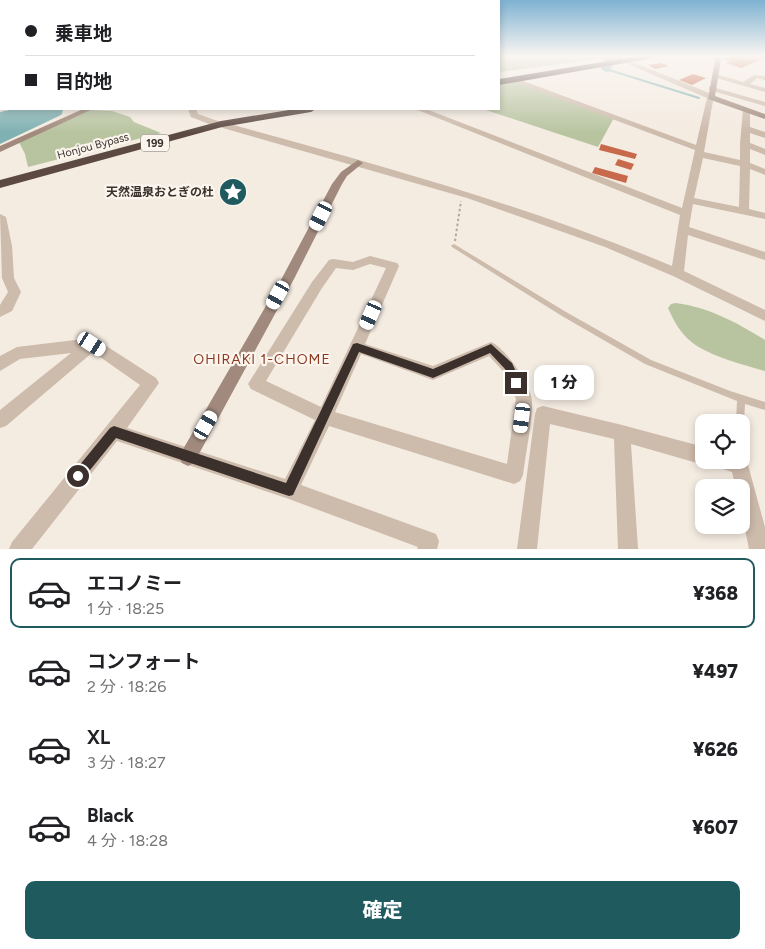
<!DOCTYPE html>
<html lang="ja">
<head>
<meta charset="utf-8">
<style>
	body { margin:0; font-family:Figtree,"Noto Sans JP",sans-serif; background:#f6f6f6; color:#202124; height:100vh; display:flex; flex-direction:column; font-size:19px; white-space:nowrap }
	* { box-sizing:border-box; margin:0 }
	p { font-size:16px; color:#757577 }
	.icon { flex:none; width:28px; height:28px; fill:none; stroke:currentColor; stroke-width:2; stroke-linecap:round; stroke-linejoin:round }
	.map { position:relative; height:549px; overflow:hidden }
	.side { display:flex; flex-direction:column; background:#fff; flex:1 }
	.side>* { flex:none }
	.hud { position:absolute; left:0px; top:0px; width:500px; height:110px; box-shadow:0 2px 8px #0003; display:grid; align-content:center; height:110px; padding:0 25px; background:#fff }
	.tools { position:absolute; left:695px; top:414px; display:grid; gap:10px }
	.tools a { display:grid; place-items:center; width:55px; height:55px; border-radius:10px; background:#fff; box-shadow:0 2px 8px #0003; font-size:25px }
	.end { position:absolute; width:22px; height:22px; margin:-11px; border:6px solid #3b302b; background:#fff; box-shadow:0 0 0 2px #fff }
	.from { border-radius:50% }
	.bubble { position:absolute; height:35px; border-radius:10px; background:#fff; box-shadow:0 2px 8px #0003; font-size:16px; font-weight:800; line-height:35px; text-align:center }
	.car { position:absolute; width:15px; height:30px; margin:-15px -8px; border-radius:6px; box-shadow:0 0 4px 1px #0007; background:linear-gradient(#fff 24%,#345 0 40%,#fff 0 76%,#345 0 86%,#fff 0) }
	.hud b { display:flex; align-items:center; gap:18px; height:48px; font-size:19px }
	.hud b+b { border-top:1px solid #e0e0e0 }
	.hud i { width:12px; height:12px; background:#202124 }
	ul { padding:9px 0 0; list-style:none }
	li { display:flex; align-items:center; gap:15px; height:70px; margin:0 10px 8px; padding:0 15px; border:2px solid transparent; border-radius:10px }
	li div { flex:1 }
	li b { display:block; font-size:19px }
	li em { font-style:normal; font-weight:800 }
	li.active { border-color:#1f5a5e }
	li>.icon { width:45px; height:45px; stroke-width:1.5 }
	.button { display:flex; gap:10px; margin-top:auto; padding:10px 25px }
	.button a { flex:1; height:58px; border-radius:10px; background:#1f5a5e; color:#fff; font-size:20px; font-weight:800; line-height:58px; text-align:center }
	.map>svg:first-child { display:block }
	.green { fill:#b8c4a0 }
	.water { fill:#7fb0b2 }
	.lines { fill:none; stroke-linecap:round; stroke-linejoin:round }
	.stream { stroke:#7fb0b2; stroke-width:2 }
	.river { fill:#7fb0b2; fill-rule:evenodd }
	.building { fill:#c8694b }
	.path-far1 { stroke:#b9a596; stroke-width:1; stroke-dasharray:1 1; stroke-linecap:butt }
	.path { stroke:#b9a596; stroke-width:2; stroke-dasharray:2.5 2.5; stroke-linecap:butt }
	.lane { fill:#cdbbac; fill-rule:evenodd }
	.street { fill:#cdbbac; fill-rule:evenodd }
	.secondary { fill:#a18a7d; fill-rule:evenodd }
	.highway { fill:#5c4a42; fill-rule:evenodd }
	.route { fill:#3b302b }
	.labels { text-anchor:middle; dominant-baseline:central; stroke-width:4.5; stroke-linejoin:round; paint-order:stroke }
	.shield { fill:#fbf5ee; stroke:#756b66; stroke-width:1 }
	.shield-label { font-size:11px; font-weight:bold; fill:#3b302b }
	.far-street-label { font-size:11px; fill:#3b302b; stroke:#fbf5ee }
	.poi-label { font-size:12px; font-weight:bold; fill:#3b302b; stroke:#fbf5ee; text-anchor:end }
	.neighbourhood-label { font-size:14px; letter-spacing:1px; fill:#8c3b22; stroke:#fbf5ee }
</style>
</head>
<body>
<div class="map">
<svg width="765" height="549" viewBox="0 0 765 549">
	<rect width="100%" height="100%" fill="#f4ebe1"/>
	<g class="green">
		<path d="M499,56H605L607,58L499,72Z"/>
		<path d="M516,82L615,116L598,147L483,109H499V84Z"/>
		<path d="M91,110L112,111L130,117L134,122L161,133L28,167L25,154L19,142Z"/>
		<path d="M676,303C708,307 738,323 765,340V371C741,364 704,355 687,338C678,329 673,319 668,308L671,304Z"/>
	</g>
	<path class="water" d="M14,109H63L62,114L59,116L0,144V112Z"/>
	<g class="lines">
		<path class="stream" d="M606,69L699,98"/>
		<path class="river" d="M602,56L615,57L610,71L606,72L601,69L605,58Z"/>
	</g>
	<g class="building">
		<path d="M732,56H765V58L741,68L726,63L730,61L723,59Z"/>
		<path d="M661,63L669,66L655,69L648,65Z"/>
		<path d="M693,74L706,78L692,85L679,80Z"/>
		<path d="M601,144L637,154L635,159L599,150Z"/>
		<path d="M618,159L634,164L631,170L615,165Z"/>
		<path d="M595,167L628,176L626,183L592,173Z"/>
	</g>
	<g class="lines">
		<path class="path-far1" d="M538,56L553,64"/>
		<path class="path" d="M455,241L461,201"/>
		<path class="lane" d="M454,244L566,312L651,360L730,391L765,402V410L745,404L744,422L743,425L741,426V422H736L737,401L645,364L562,316L452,247L451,246L452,245Z"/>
		<g class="street">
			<path d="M609,56H618L714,95L704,152L740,160V144L743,109L750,111V127L765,132V138L750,133V143L765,149V155L750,149V163L765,169V175L750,169L749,209L765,213V219L693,204L689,227L765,252V260L688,235L684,271L765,310V321L673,276L605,247L467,198L209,124L191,117L188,109H196L198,114L215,120C369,162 524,204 672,266L680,215L415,109H426L682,208L695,150L508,80L515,78L696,145L707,98ZM703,158L740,166L739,207L694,198Z"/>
			<path d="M715,74L743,82L754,75L765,76V80L757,78L750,84L765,88V92L713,77V75Z"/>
			<path d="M709,86L765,102V106L709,90Z"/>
			<path d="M0,214L6,217L12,246L14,278L21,292L12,311L0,317V305L8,292L2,278Z"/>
			<path d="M370,256L397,263L399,266L365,344L433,366L491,342C505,347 532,387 532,401C532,425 526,451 523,475L520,481L514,484L329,426L301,485L436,534L439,541L437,549H417L418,547L289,499L117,441L32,549H9L12,542L140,385L93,352L6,426L0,428V410L71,353L20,359L0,371V356L17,347L92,338L97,340L156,378L159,383L127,428L285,479L315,420L251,389L248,384L312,282L329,260L333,259L353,262ZM370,264L386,268L321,407L266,381L322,288L336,268L353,270ZM361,354L433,380L489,356L503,371L516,399L507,464L335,412Z"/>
			<path d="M543,406L622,425L704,447V460H711L704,465L631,444L638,549H618L614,439L550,424L537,549H517L535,414L537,408Z"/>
			<path d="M741,457L745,459L748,465L765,527V549H749L741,510V488H736L732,472L714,466L711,460H741Z"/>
		</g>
		<g class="secondary">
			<path d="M711,56H718L721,59L715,96L765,114V119L708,99L715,60Z"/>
			<path d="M83,109H93L0,152V146Z"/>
			<path d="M358,160L363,163L347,176L342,184L294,279L194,463L188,466L182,463L179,457L182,451L282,278L332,184L341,172Z"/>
		</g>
		<g class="highway">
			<path d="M639,56H657L653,58L499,85V79Z"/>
			<path d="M295,109H316L311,112L222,127L0,188V180L221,121Z"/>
		</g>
	</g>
	<linearGradient id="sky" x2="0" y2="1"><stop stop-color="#7eb2d2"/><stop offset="0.42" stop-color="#faf6f2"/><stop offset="1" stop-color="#faf6f2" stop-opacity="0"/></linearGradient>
	<rect width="765" height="133" fill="url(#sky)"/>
	<path class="route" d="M357,343L433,369L491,344L512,363L521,383L520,386H513L505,369L490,353L433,378L359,352L293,495L289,496L116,438L82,480L78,482L74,480L72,476L74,472L110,428L114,426L286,483L353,344Z"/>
	<defs>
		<symbol id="sight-disc" viewBox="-11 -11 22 22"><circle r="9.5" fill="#1f5a5e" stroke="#fbf5ee"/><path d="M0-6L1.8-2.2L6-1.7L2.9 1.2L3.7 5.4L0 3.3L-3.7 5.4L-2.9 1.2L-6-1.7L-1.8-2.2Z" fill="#fff"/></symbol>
	</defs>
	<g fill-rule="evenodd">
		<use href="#sight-disc" x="217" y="176" width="32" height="32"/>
	</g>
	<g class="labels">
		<rect class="shield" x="141" y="134.5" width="28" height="17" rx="4"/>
		<g class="shield-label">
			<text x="155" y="143">199</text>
		</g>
		<g class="far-street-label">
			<text transform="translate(93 146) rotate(-15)">Honjou Bypass</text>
		</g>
		<g class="poi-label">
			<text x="214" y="192">天然温泉おとぎの杜</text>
		</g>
		<g class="neighbourhood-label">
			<text x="262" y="359">OHIRAKI 1-CHOME</text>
		</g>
	</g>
</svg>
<div class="tools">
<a><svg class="icon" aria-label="locate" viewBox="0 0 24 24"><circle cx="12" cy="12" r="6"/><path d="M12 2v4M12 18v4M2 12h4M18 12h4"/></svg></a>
<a><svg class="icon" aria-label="layers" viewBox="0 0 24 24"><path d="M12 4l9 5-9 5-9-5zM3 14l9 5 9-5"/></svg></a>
</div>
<i class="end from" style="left:78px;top:476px"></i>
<i class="end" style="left:516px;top:383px"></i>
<div class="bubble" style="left:534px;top:365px;width:60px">1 分</div>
<i class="car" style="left:321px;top:216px;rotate:207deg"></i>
<i class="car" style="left:278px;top:295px;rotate:209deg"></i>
<i class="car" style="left:371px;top:315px;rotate:204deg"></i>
<i class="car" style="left:92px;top:344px;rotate:123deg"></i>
<i class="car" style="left:522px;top:418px;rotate:187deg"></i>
<i class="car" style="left:206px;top:425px;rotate:30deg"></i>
<div class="hud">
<b><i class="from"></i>乗車地</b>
<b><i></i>目的地</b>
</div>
</div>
<section class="side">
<ul>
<li class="active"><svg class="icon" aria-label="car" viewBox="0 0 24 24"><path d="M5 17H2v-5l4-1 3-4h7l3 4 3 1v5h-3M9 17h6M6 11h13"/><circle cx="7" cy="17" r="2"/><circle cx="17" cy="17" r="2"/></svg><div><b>エコノミー</b><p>1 分 · 18:25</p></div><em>¥368</em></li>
<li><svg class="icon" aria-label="car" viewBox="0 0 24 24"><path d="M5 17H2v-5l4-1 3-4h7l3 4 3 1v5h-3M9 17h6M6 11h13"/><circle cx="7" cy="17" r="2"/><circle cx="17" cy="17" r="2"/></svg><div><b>コンフォート</b><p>2 分 · 18:26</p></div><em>¥497</em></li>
<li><svg class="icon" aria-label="car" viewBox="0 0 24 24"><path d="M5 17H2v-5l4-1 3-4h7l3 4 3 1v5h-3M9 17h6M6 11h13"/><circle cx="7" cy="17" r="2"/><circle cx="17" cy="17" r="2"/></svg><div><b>XL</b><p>3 分 · 18:27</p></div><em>¥626</em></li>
<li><svg class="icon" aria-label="car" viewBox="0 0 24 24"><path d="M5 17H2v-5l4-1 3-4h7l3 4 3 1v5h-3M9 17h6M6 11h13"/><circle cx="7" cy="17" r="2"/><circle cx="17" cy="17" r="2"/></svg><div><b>Black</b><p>4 分 · 18:28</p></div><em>¥607</em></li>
</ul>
<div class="button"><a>確定</a></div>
</section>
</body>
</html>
